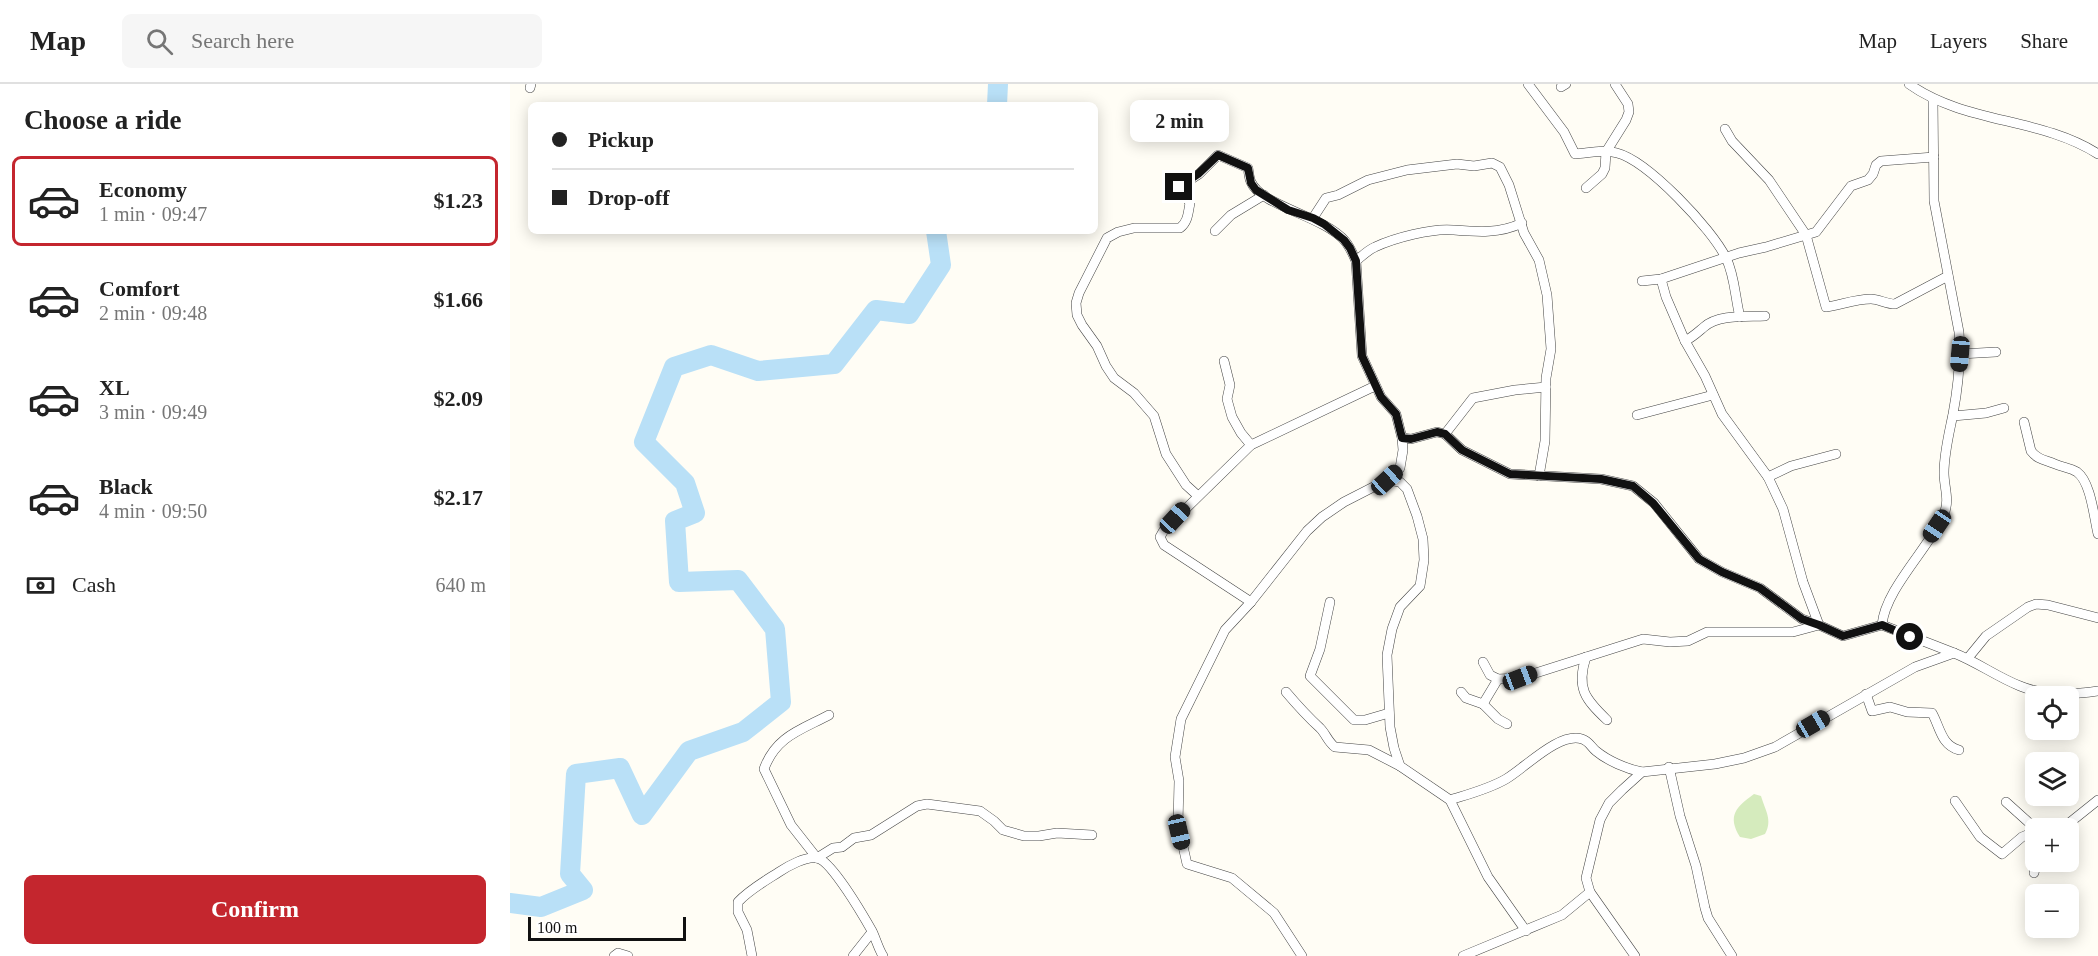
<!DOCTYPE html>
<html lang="en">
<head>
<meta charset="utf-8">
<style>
	body { margin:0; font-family:Georgia,serif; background:#f6f6f6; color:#222; height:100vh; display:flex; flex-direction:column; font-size:22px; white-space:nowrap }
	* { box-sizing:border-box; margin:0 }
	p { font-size:20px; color:#767676 }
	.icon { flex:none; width:33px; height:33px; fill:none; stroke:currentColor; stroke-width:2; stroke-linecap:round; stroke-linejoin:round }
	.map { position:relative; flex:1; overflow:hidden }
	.panel { display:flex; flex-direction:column; background:#fff; width:510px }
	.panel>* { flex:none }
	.top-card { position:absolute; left:18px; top:18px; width:570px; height:132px; border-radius:9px; box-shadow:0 3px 15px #0003; display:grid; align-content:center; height:132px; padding:0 24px; background:#fff }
	.tools { position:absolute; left:1515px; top:602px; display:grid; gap:12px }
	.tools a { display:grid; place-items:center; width:54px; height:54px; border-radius:9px; background:#fff; box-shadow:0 3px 15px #0003; font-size:30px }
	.scale { position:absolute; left:18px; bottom:15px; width:158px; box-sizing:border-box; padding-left:6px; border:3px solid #111; border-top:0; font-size:16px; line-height:21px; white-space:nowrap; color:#111; -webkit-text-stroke:4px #fff; paint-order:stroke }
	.end { position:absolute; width:27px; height:27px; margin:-14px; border:8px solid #111; background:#fff; box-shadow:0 0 0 3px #fff }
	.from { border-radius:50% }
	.bubble { position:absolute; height:42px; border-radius:9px; background:#fff; box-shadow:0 3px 15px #0003; font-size:20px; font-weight:800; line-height:42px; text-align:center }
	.car { position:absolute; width:18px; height:36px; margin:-18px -9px; border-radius:8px; box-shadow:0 0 4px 2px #0007; background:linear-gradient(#222 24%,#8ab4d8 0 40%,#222 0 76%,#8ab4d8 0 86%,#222 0) }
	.top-card b { display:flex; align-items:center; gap:21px; height:57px; font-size:22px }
	.top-card b+b { border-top:2px solid #e0e0e0 }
	.top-card i { width:15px; height:15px; background:#222 }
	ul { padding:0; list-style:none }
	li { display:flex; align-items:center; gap:18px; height:90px; margin:0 12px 9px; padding:0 12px; border:3px solid transparent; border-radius:9px }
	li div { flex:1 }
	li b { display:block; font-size:22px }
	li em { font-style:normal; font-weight:800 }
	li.current { border-color:#c4262e }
	li>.icon { width:54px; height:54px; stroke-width:1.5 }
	h2 { padding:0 24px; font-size:27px; line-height:72px }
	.pay { display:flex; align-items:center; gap:15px; height:66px; padding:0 24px; font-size:22px }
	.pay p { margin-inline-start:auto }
	.button { display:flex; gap:12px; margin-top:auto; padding:12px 24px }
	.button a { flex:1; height:69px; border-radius:9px; background:#c4262e; color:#fff; font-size:24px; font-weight:800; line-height:69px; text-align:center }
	header { display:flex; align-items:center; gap:36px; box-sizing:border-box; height:84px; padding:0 30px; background:#fff; border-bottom:2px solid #e0e0e0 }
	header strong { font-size:28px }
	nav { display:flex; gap:33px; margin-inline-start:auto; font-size:21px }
	.search { width:420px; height:54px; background:#f6f6f6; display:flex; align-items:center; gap:15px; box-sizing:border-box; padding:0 21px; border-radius:9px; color:#767676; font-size:22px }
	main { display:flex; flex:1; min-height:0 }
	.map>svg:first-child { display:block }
	.green { fill:#d5ebbd }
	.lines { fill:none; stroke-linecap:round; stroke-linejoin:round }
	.river { stroke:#b9e0f7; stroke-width:20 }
	.minor-casing { stroke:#444; stroke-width:10 }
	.minor { stroke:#fff; stroke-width:9 }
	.route { stroke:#111; stroke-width:8 }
</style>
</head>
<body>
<header>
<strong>Map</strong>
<div class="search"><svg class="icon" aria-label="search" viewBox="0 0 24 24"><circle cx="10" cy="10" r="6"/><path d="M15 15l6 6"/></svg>Search here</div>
<nav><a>Map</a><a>Layers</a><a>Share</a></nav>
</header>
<main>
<section class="panel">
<h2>Choose a ride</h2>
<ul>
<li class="current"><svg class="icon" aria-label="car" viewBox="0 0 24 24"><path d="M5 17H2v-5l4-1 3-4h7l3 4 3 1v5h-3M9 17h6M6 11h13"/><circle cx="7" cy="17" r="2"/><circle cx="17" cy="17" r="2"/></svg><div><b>Economy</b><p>1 min · 09:47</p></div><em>$1.23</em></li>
<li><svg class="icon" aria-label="car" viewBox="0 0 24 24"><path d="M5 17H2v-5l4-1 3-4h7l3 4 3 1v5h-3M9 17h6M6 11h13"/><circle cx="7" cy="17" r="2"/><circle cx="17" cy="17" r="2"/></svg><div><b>Comfort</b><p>2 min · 09:48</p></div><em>$1.66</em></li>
<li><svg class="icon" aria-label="car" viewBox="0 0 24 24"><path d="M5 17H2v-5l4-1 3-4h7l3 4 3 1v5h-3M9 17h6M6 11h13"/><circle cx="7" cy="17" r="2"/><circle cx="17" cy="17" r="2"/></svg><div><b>XL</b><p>3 min · 09:49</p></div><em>$2.09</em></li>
<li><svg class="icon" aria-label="car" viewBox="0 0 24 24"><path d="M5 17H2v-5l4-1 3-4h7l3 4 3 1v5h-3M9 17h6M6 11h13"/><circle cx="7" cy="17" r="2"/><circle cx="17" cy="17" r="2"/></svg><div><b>Black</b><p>4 min · 09:50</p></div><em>$2.17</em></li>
</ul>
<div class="pay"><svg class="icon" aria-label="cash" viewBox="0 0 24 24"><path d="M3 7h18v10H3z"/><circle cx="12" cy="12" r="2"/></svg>Cash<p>640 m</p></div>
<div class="button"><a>Confirm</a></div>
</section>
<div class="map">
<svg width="1588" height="872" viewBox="0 0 1588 872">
	<rect width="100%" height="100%" fill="#fffdf5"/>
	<path class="green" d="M1244,710L1251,712C1255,726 1263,736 1255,750L1241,755L1230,753C1217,732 1226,723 1244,710Z"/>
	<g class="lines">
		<g class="river">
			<path d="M487,21L488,0"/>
			<path d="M0,819L31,823L73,806L60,790L66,690L110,684L132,731L179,667L233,648L271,618L265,545L228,496L169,498L165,437L185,429L175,399L134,358L164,283L201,271L248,287L324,280L366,226L399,230L431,181L426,147"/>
		</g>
		<defs>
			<g id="minor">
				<path d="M1018,0L1054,48L1065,70C1079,69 1094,65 1107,69C1138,77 1202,145 1216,174C1225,192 1225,214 1230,233"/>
				<path d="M1399,0C1455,40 1530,33 1588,70"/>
				<path d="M1051,3L1056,0"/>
				<path d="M20,4L21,0"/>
				<path d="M1423,16L1424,117L1449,248C1451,275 1448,303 1443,330C1439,350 1434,369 1434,389C1434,403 1440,416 1434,430C1420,463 1375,505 1372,541L1444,569"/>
				<path d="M1215,45L1222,57L1259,96L1296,151L1316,223C1330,221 1346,215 1361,215C1369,215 1376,220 1385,220L1438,192"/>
				<path d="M1076,104L1092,90L1095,84L1096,68L1116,36L1119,28L1118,20L1105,0"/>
				<path d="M803,134L816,114L828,111L858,96L897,86L947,80L964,82L982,79L990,83L999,101L1014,149L1029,176L1037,211L1041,265L1036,294L1035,357L1029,392"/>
				<path d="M705,147L721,131L754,111"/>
				<path d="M846,177C852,172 858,166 865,163C884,154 922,144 943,146C967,148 989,150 1012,139"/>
				<path d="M1151,195L1156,213L1175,257"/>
				<path d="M1132,197L1151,195L1229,169L1256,163L1306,148L1341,102L1358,96L1363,90L1366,81L1371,77L1424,73"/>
				<path d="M1255,232C1237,233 1209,230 1194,243C1188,248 1183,253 1175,257L1195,292L1212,330L1258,393L1273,425L1293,498L1309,541L1333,552L1372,541"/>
				<path d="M1450,270L1486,268"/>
				<path d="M714,277L720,301L717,315L722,333L731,349L741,361"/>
				<path d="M1127,331L1203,311"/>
				<path d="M1443,332L1476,329L1494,324"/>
				<path d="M1514,338L1521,367C1528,376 1536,376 1545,380C1552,383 1561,384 1567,388C1581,398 1584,434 1588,450"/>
				<path d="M935,350L963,314L1005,306L1036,303"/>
				<path d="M892,354L901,355L927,348L935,350L952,366L1000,390L1091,395L1123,402L1144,419L1189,475L1212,488L1250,504L1292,535L1309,541"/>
				<path d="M1258,393L1281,382L1326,370"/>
				<path d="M687,411L676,401L656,370L644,332L624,309L604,294L596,282L587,262L572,241L567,231L566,219L569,209L597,154L608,148L624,144H670C678,138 678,129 680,119L669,103L689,90L708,71L738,84C739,89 739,94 741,98C751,122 814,132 835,157C840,163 843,170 846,177L852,272L871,313L886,330L892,354L893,366L890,384L877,396"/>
				<path d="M741,518L654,461L650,453L654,446L741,361L865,302"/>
				<path d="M820,518L810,565L800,592L844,636H855L879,629"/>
				<path d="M1076,573C1066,604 1075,615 1097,636"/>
				<path d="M1458,574L1476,552L1518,523L1526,520L1538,521L1588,534"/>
				<path d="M973,578L980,591L988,595L1010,594L1133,555L1160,558L1178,557L1197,548H1283L1309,541"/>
				<path d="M776,608C787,621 798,633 810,644C816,650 818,658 825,663L859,666L890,682L940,716C959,710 979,705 996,695C1016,683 1049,648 1072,655C1079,657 1081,663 1086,667C1098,677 1117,685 1132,688"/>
				<path d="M951,608L956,614L973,620L988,595"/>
				<path d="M1356,610L1362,627L1380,623L1397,628L1422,629C1430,643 1431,661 1449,666"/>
				<path d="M973,620L988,635L997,640"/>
				<path d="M319,631C291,646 266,652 254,685L281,741L307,774L323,764L332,763L344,754L361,751L407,722L417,720L470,727L484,737L493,746L514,752H529L547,749L582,751"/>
				<path d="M1159,683L1170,732L1186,782L1195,824L1198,834L1222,872"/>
				<path d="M940,716L978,793L1016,847"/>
				<path d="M1445,717L1470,753L1492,770L1512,753L1526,747"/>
				<path d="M1496,718L1526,745"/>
				<path d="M1553,744L1588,716"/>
				<path d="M1524,789L1527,777"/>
				<path d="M104,872L108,869L118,872"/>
				<path d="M242,872L237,846L228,828V818C239,806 255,797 269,788C278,782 296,772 307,774C321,776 354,833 362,847C366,855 368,864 373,872"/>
				<path d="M343,872L362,848"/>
				<path d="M792,872L764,829L722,794L677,780L668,740L669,697L665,673L671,635L715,546L741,518L797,447L812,433L834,418L877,396L890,398L897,405L907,432L913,455L914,476L910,502L890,523L882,545L877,571L880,643L884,664L890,682"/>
				<path d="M953,872L1052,831L1080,808"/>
				<path d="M1125,872L1080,808L1076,794L1090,736L1099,719L1112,706L1132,688L1205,680L1234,674L1265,663L1405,583L1444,569C1467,578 1487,593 1510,602C1534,612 1563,611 1588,607"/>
			</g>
		</defs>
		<use href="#minor" class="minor-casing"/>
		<use href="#minor" class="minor"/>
	</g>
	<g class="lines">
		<path class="route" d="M669,103L688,90L708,71L738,84L741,99L746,106L778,126L803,134L814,140L834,156L840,164L846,177L852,272L871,313L886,330L892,354L901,355L927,348L935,350L952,366L1000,390L1091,395L1123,402L1143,419L1189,475L1212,488L1250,504L1292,535L1309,541L1333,552L1372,541L1400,553"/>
	</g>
</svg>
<div class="tools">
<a><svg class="icon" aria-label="locate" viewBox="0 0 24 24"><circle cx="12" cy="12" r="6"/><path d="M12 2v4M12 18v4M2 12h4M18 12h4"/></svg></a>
<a><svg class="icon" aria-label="layers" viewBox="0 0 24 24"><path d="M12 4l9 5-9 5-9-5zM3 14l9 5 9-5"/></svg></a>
<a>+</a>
<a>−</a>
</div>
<div class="scale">100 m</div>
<i class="end from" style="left:1400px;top:553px"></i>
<i class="end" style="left:669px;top:103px"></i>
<div class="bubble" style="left:620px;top:16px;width:99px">2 min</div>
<i class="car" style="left:1450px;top:270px;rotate:185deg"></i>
<i class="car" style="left:877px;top:396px;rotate:48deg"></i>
<i class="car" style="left:665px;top:434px;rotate:43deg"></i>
<i class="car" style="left:1427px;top:442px;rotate:214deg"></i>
<i class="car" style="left:1010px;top:594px;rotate:69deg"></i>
<i class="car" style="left:1303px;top:640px;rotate:60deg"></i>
<i class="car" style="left:669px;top:748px;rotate:167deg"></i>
<div class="top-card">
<b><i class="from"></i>Pickup</b>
<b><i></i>Drop-off</b>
</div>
</div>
</main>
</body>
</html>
